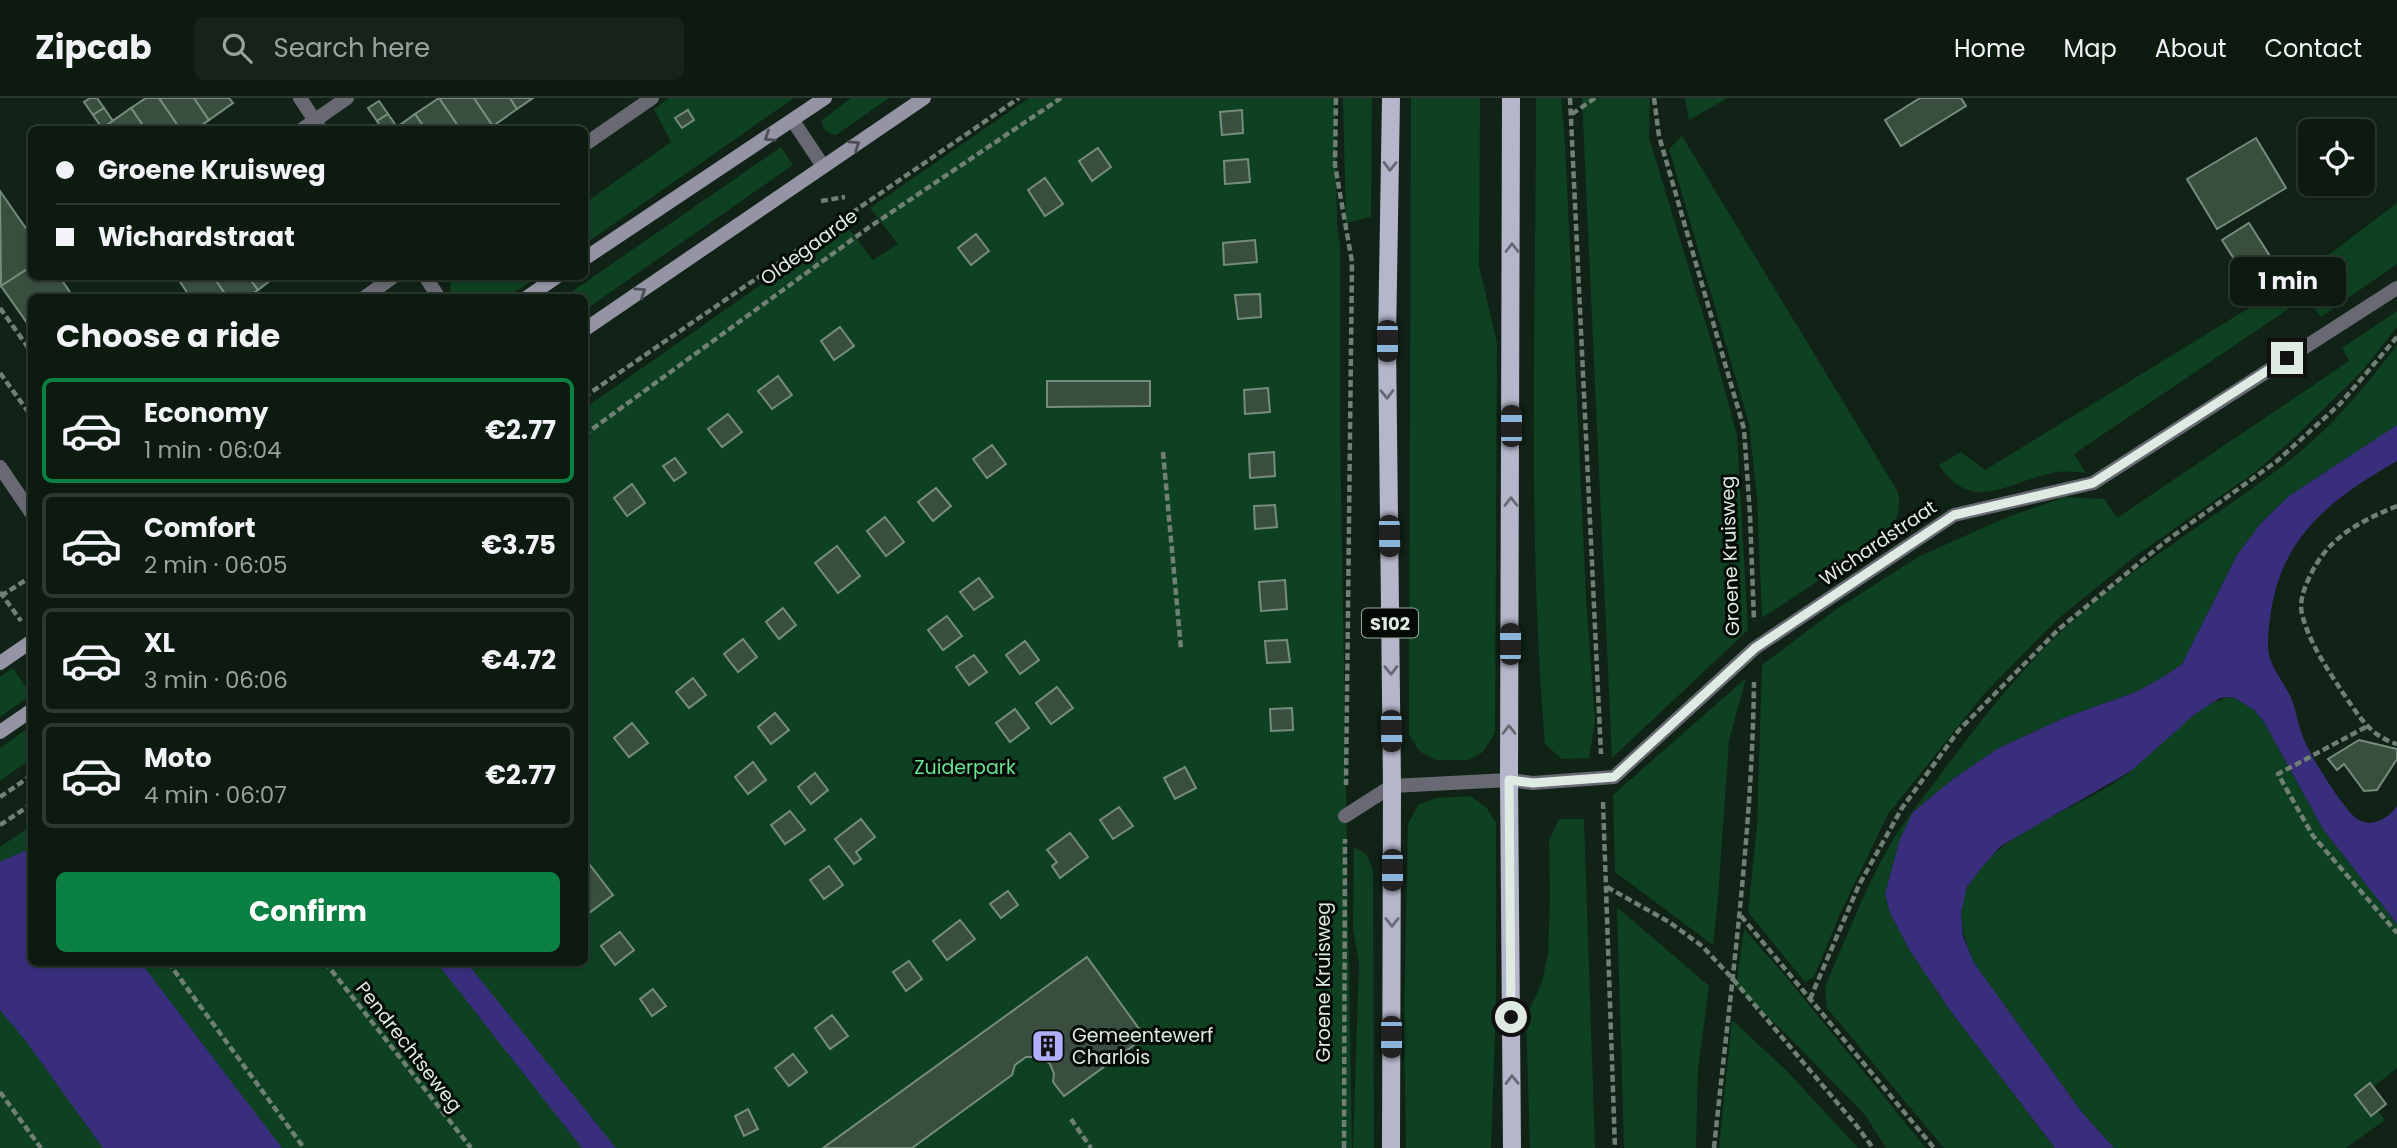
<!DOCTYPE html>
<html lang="en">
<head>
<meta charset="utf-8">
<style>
	body { margin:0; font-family:Poppins,sans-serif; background:#152319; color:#f1f3f6; height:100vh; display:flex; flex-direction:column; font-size:26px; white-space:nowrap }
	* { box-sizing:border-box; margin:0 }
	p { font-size:23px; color:#9aa19f }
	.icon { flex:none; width:38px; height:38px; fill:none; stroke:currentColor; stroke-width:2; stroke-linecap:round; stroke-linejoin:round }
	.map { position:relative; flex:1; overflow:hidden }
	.side { position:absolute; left:28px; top:196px; width:560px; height:672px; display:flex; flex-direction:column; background:#0c1a10; border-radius:10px; box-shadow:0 2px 5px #0004,0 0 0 2px #2c3830 }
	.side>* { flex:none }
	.top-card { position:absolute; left:28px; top:28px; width:560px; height:154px; border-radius:10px; box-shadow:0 2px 5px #0004,0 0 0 2px #2c3830; display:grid; align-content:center; height:154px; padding:0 28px; background:#0c1a10 }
	.fabs { position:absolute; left:2298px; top:21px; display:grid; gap:14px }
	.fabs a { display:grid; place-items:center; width:77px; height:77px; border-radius:10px; background:#0c1a10; box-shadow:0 2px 5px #0004,0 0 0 2px #2c3830; font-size:35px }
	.end { position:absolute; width:32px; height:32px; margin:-16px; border:9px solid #dfebe2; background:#111; box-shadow:0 0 0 4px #111 }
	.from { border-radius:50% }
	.bubble { position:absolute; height:49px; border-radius:10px; background:#0c1a10; box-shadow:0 2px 5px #0004,0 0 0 2px #2c3830; font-size:23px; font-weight:700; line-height:49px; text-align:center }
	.car { position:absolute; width:21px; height:42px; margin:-21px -10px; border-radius:9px; box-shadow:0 0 5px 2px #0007; background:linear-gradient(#222 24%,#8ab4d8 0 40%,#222 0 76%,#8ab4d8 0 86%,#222 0) }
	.top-card b { display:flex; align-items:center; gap:24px; height:66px; font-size:26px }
	.top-card b+b { border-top:2px solid #2c3830 }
	.top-card i { width:18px; height:18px; background:#f1f3f6 }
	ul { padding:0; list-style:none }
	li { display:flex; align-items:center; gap:21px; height:105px; margin:0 14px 10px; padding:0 14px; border:4px solid #2c3830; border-radius:10px }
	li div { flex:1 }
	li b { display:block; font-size:26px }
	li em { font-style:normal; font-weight:700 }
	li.on { border-color:#0b8043 }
	li>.icon { width:63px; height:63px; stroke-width:1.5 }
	h2 { padding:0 28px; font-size:32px; line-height:84px }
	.button { display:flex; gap:14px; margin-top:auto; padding:14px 28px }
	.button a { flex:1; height:80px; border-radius:10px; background:#0b8043; color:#fff; font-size:28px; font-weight:700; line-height:80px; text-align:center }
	header { display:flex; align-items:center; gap:42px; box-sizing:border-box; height:98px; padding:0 35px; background:#0c1a10; border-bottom:2px solid #2c3830 }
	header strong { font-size:33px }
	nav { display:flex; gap:38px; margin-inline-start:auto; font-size:24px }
	.search { width:490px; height:63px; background:#152319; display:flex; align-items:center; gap:18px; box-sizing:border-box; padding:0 24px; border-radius:10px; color:#9aa19f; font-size:26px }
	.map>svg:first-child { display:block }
	.green { fill:#0e4022 }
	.water { fill:#382e7c }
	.building { fill:#3a4e40; stroke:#768c7c; stroke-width:2 }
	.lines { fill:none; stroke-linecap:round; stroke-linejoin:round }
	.path { stroke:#718075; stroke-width:4.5; stroke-dasharray:7 3.5; stroke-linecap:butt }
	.street { stroke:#696973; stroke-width:14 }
	.secondary { stroke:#9494a5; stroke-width:14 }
	.primary { stroke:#b5b6cb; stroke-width:18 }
	.oneway { stroke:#4c4f55 }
	.oneway2 { stroke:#656972 }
	.route { stroke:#dfebe2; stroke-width:9 }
	.labels { text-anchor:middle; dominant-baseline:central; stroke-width:6; stroke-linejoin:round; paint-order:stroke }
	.shield { fill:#040a05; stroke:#9da8a0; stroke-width:2 }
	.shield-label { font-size:18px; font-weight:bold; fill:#dfebe2 }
	.street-label { font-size:19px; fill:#dfebe2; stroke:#040a05 }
	.park-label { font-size:19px; fill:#6ae495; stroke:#040a05 }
	.poi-label { font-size:19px; fill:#dfebe2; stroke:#040a05; text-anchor:start }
</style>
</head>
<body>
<header>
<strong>Zipcab</strong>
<div class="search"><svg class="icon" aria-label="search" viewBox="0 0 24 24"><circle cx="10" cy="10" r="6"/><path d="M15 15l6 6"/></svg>Search here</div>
<nav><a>Home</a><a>Map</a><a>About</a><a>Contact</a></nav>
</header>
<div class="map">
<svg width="2397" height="1050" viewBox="0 0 2397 1050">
	<rect width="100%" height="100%" fill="#102316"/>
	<g class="green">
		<path d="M669,0H794L585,146V105L671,44L654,11Z"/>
		<path d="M851,0H889L836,37C827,35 822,32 822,22Z"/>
		<path d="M1029,0H1335L1337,127L1340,146V332L1352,1050H0V749L31,728L32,864H584L585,310L846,127L873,162L898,146L870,110Z"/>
		<path d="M1343,0H1372L1371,119L1346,125Z"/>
		<path d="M1411,0H1480L1479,168L1497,245L1495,635L1483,654L1468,662H1436L1419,653L1409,636Z"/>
		<path d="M1536,0H1561L1565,44L1586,499L1595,623L1589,660L1562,661L1545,646C1527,432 1536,215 1536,0Z"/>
		<path d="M1582,0H1650L1649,40L1713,249L1737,337L1748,532L1612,660Z"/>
		<path d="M1685,0H1728L1689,22Z"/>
		<path d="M1682,38L1898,394C1902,413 1896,424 1884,439L1762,520L1757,399L1749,326L1669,51Z"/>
		<path d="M781,49L793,67L585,212L584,200L564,199Z"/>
		<path d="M2397,105V166L2321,219L2306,199L2074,356L2086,375C2076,374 2064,372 2053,375C2007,384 1973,417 1939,367L1961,354L1985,372L2301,178Z"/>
		<path d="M451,179V178L538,179L507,199H454L450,193Z"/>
		<path d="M2397,213V229L2363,272L2295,339L2255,374L2134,459L2058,521L1984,596L1888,716L1839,818L1814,879L1805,884L1748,814L1757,728L1762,567L1835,512L1918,459L2007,419L2065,399L2104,401L2117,420L2349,263L2342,250Z"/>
		<path d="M2397,247V327L2289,398L2261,425L2237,457L2182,566L2163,579L2136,594L2066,619L1997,651L1953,681L1913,714L1900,741L1885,796L1890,815L1910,853L1950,912L2055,1050H1944L1827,910L1825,889C1844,845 1863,795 1886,754C1899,729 1918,707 1935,684C1977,627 2022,568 2076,520C2141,463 2216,419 2285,366C2328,333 2364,291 2397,247Z"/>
		<path d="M13,570L31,597L0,619V579Z"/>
		<path d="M1746,580L1729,642L1718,800L1713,847L1615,774L1613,697Z"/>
		<path d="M2233,599L2254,612L2264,624L2323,731L2397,826V970L2364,996L2385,1022L2346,1050H2114L2081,1013L1974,865C1964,841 1954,814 1968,788C1997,732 2083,711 2131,673C2161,649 2194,603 2233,599Z"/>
		<path d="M31,628V661L0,683V650Z"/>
		<path d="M1470,698L1487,710L1496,725V904L1491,1050H1406L1404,931L1408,726L1418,707L1436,700Z"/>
		<path d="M1559,721H1584L1595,1050H1530L1526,918L1541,887L1548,857L1550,800L1549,743Z"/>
		<path d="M1354,749L1366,756L1373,772L1374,1050H1353L1359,865L1353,830Z"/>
		<path d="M1617,809L1709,888L1698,971L1696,1050H1624Z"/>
		<path d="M1744,831L1782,874L1926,1050H1886L1865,1017L1783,933L1736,889Z"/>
		<path d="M1732,922L1787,973L1858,1050H1719Z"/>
	</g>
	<g class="water">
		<path d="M2397,327V363C2334,399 2283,436 2271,513C2269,527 2266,547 2270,561C2276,577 2289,591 2294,608C2297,619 2299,629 2303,639C2309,656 2342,709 2356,720C2371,731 2388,721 2397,708V826L2323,731L2264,624L2254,612L2233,599L2220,600L2195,616L2131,673L2001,748L1982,769L1967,789L1961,814L1963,838L1974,865L2081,1013L2114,1050H2055L1950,912L1910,853L1890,815L1885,796L1900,741L1913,714L1953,681L1997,651L2066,619L2136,594L2163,579L2182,566L2237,457L2261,425L2289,398Z"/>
		<path d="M31,750L32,864L141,865L282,1050H103L25,942L0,912V764Z"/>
		<path d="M437,865H467L616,1050H582Z"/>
	</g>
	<g class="building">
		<path d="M90,0H97L104,10L93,17L84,4Z"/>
		<path d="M146,0H159L181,32H146L131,10Z"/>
		<path d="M159,0H194L209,22L195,32H181Z"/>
		<path d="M194,0H229L233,5L209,22Z"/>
		<path d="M439,0L461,32H426L415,16Z"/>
		<path d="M439,0H474L493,28L488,32H461Z"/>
		<path d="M474,0H510L517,11L493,28Z"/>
		<path d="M510,0H533L517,11Z"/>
		<path d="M1920,0H1961L1966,8L1901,48L1885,22Z"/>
		<path d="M379,3L388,16L377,23L368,10Z"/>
		<path d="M104,10L113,23L102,30L93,17Z"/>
		<path d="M131,10L146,32H111L107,27Z"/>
		<path d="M688,12L694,22L682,30L675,20Z"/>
		<path d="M1242,12L1243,35L1222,37L1220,14Z"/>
		<path d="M388,16L397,29L393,32H383L377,23Z"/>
		<path d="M415,16L426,32H393L397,29Z"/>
		<path d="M2256,40L2286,90L2217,131L2187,81Z"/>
		<path d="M1098,50L1111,69L1092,83L1079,63Z"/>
		<path d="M1248,61L1250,84L1225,86L1224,63Z"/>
		<path d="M1045,80L1063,106L1045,118L1028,92Z"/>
		<path d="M0,93L32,139V168L1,188Z"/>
		<path d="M2249,125L2275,166L2248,183L2222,142Z"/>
		<path d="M976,136L989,153L971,167L958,150Z"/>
		<path d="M1255,142L1257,164L1224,167L1223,145Z"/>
		<path d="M32,168V178H59L74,200H32V232L1,188Z"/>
		<path d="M182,178H213L228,200H191L178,181Z"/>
		<path d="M213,178H248L258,192L246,200H228Z"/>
		<path d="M248,178H276L258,192Z"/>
		<path d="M1260,196L1261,219L1238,221L1235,197Z"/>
		<path d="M840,229L854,248L834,262L821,243Z"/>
		<path d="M778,278L792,297L772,311L758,293Z"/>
		<path d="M1047,283H1150V308L1047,309Z"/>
		<path d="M1268,290L1270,314L1245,316L1244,292Z"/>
		<path d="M728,316L742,334L722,349L708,331Z"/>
		<path d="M992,347L1006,366L987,380L973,361Z"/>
		<path d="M1274,354L1275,378L1250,380L1249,356Z"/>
		<path d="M675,360L686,375L674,383L663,368Z"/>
		<path d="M632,386L645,405L627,418L614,400Z"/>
		<path d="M936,390L951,408L933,423L918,404Z"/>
		<path d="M1275,407L1277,429L1255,431L1254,408Z"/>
		<path d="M885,419L904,444L886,458L867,433Z"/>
		<path d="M837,448L860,478L838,495L815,465Z"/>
		<path d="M979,480L993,499L974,512L960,494Z"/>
		<path d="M1285,482L1287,511L1261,513L1259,484Z"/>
		<path d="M783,510L796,527L779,541L766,524Z"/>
		<path d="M947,518L962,538L943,552L928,532Z"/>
		<path d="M743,541L757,559L738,574L724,556Z"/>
		<path d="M1287,542L1290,564L1267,565L1265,543Z"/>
		<path d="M1025,543L1039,562L1020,576L1006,557Z"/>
		<path d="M974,557L987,574L969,587L956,569Z"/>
		<path d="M693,580L706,597L689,610L676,594Z"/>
		<path d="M1057,589L1073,610L1051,626L1036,605Z"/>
		<path d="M1292,610L1293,632L1271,633L1270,611Z"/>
		<path d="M1015,611L1029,630L1010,644L996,625Z"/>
		<path d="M775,615L789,632L771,646L758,629Z"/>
		<path d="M632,625L648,645L629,659L614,640Z"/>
		<path d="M2359,642L2397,651V661L2377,692L2364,693L2344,666L2337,672L2328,661Z"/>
		<path d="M753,664L766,682L748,696L735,679Z"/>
		<path d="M1185,669L1196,690L1175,701L1164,680Z"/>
		<path d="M815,675L828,692L811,706L798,689Z"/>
		<path d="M1119,709L1133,728L1113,741L1100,722Z"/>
		<path d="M790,713L805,732L785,746L771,727Z"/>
		<path d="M861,721L875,739L856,754L861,761L854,766L835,741Z"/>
		<path d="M1070,735L1088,759L1060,780L1052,768L1057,764L1047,752Z"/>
		<path d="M590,767L613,797L585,818L584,771Z"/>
		<path d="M829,768L843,787L824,801L810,782Z"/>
		<path d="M1008,793L1018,807L1001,820L990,806Z"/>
		<path d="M960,822L975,841L947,862L933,843Z"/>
		<path d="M620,834L634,852L615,867L601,848Z"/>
		<path d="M1087,859L1145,939L1064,998L1053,984L1054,976L1050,966L1041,959H1026L1015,967L1012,977L912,1050H823Z"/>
		<path d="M909,863L922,881L906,893L893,874Z"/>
		<path d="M653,891L666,908L652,918L640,901Z"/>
		<path d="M832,917L848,938L830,951L815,930Z"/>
		<path d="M793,956L807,974L789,988L775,970Z"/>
		<path d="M2370,985L2386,1006L2371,1018L2355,997Z"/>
		<path d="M748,1011L758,1031L744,1038L735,1018Z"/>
	</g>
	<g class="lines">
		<g class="path">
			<path d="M1336,0L1335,67L1352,164L1346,687"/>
			<path d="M1570,0L1601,656"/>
			<path d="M1654,0L1659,38L1744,331L1750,417L1754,523"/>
			<path d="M1572,16L1595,0"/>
			<path d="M821,103L845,99"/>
			<path d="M0,210L32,255"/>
			<path d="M0,275L32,319"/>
			<path d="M584,299L1019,0"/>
			<path d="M584,337L868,130L1061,0"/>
			<path d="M1163,354L1181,551"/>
			<path d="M2397,408C2358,424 2327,440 2309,480C2304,491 2299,504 2302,516C2309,544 2326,569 2341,592C2357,615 2369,638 2397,646"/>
			<path d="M0,494L21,523"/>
			<path d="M1,498L32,478"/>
			<path d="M2366,629L2278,676L2313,738L2397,835"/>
			<path d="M0,699L32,677"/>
			<path d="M1603,704L1615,1050"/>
			<path d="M0,727L32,706"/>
			<path d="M1607,789L1669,824L1702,848L1732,880L1856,1027L1873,1050"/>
			<path d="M1741,818L1934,1050"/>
			<path d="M168,864L304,1050"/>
			<path d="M325,864L471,1050"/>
			<path d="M1810,901L1859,787L1902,710L1959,632L2059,531L2166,443L2277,363L2340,306L2397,239"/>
			<path d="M0,994L41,1050"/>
			<path d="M1071,1021L1091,1050"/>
			<path d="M1344,1050L1345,741"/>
			<path d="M1714,1050C1730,895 1752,740 1754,584"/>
		</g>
		<g class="street">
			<path d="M300,0L321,32"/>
			<path d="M793,23L823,68"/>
			<path d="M301,32L347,0"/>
			<path d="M584,47L652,0"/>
			<path d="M425,178L439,200"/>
			<path d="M364,200L394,178"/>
			<path d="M0,369L32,416"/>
			<path d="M1345,718L1392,688L1509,682L1533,685L1614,679L1755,550L1954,417L2093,385L2397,190"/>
		</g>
		<g class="secondary">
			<path d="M584,161L825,0"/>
			<path d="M526,200L558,178"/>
			<path d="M584,232L924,0"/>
			<path d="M0,565L32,543"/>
			<path d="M0,634L32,612"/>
		</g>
		<g class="primary">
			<path d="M1391,0L1387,242L1392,688L1391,1050"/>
			<path d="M1511,0L1509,682L1512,1050"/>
		</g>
	</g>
	<defs><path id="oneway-chevron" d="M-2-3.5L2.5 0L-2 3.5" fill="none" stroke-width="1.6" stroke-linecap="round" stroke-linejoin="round" transform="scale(1.75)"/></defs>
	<g class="oneway">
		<use href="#oneway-chevron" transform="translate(769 39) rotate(146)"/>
		<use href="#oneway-chevron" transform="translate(855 47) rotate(-34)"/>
		<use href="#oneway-chevron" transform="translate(641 194) rotate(-34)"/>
	</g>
	<g class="oneway2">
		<use href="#oneway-chevron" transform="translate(1390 68) rotate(91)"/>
		<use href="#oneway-chevron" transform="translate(1512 150) rotate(-90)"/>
		<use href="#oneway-chevron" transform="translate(1387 296) rotate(89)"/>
		<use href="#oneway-chevron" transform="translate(1511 404) rotate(-90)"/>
		<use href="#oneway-chevron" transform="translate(1391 572) rotate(89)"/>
		<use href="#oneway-chevron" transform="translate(1509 632) rotate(-90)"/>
		<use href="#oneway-chevron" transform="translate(1392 824) rotate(90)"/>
		<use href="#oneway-chevron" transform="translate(1512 982) rotate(-91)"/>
	</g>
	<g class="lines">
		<path class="route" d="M1511,919L1509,682L1533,685L1614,679L1755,550L1954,417L2093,385L2287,260"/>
	</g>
	<defs>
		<symbol id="building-square" viewBox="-11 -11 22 22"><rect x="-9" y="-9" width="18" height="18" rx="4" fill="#afaefa" stroke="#040a05"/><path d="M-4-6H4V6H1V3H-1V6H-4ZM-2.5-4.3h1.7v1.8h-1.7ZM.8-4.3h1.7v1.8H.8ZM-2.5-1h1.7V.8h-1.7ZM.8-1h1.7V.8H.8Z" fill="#111"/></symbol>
	</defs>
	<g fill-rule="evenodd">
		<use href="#building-square" x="1029" y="929" width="38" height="38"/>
	</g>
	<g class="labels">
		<rect class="shield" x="1362" y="510.5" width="56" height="29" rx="5"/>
		<g class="shield-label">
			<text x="1390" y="525">S102</text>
		</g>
		<g class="street-label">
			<text transform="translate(809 149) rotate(-36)">Oldegaarde</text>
			<text transform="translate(1878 445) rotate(-34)">Wichardstraat</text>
			<text transform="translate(1730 458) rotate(-92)">Groene Kruisweg</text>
			<text transform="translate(1323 884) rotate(-90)">Groene Kruisweg</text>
			<text transform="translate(409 949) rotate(52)">Pendrechtseweg</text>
		</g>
		<g class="park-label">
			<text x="965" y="669">Zuiderpark</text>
		</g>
		<g class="poi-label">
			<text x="1072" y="937">Gemeentewerf<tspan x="1072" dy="22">Charlois</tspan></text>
		</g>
	</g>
</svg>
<div class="fabs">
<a><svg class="icon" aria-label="locate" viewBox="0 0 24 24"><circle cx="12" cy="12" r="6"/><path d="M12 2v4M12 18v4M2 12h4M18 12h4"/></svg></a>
</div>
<i class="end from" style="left:1511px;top:919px"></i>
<i class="end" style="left:2287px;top:260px"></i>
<div class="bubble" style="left:2230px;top:159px;width:116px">1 min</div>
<i class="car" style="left:1387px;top:243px;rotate:180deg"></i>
<i class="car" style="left:1511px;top:328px;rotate:0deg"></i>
<i class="car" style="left:1389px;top:438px;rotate:179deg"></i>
<i class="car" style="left:1510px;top:546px;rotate:0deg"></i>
<i class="car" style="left:1391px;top:633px;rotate:179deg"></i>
<i class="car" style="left:1392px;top:772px;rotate:180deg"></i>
<i class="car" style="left:1391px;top:939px;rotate:180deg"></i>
<div class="top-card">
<b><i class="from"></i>Groene Kruisweg</b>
<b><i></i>Wichardstraat</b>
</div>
<section class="side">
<h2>Choose a ride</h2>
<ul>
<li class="on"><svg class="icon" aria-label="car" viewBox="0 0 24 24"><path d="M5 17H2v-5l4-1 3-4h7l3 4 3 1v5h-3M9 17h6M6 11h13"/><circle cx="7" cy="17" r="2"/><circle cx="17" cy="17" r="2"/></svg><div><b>Economy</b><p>1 min · 06:04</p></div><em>€2.77</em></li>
<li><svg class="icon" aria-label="car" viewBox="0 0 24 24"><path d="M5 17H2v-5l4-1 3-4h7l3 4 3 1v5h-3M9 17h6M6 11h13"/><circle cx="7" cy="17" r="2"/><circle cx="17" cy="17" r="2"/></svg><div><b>Comfort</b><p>2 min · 06:05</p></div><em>€3.75</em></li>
<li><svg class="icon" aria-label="car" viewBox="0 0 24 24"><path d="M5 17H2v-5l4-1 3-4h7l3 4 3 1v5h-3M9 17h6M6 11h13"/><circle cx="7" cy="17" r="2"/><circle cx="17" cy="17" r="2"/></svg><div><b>XL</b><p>3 min · 06:06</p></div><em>€4.72</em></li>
<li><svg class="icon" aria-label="car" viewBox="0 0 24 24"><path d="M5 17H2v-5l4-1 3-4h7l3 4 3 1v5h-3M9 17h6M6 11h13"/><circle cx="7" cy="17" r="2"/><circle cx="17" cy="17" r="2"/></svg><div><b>Moto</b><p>4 min · 06:07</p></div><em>€2.77</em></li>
</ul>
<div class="button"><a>Confirm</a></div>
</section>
</div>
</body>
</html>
